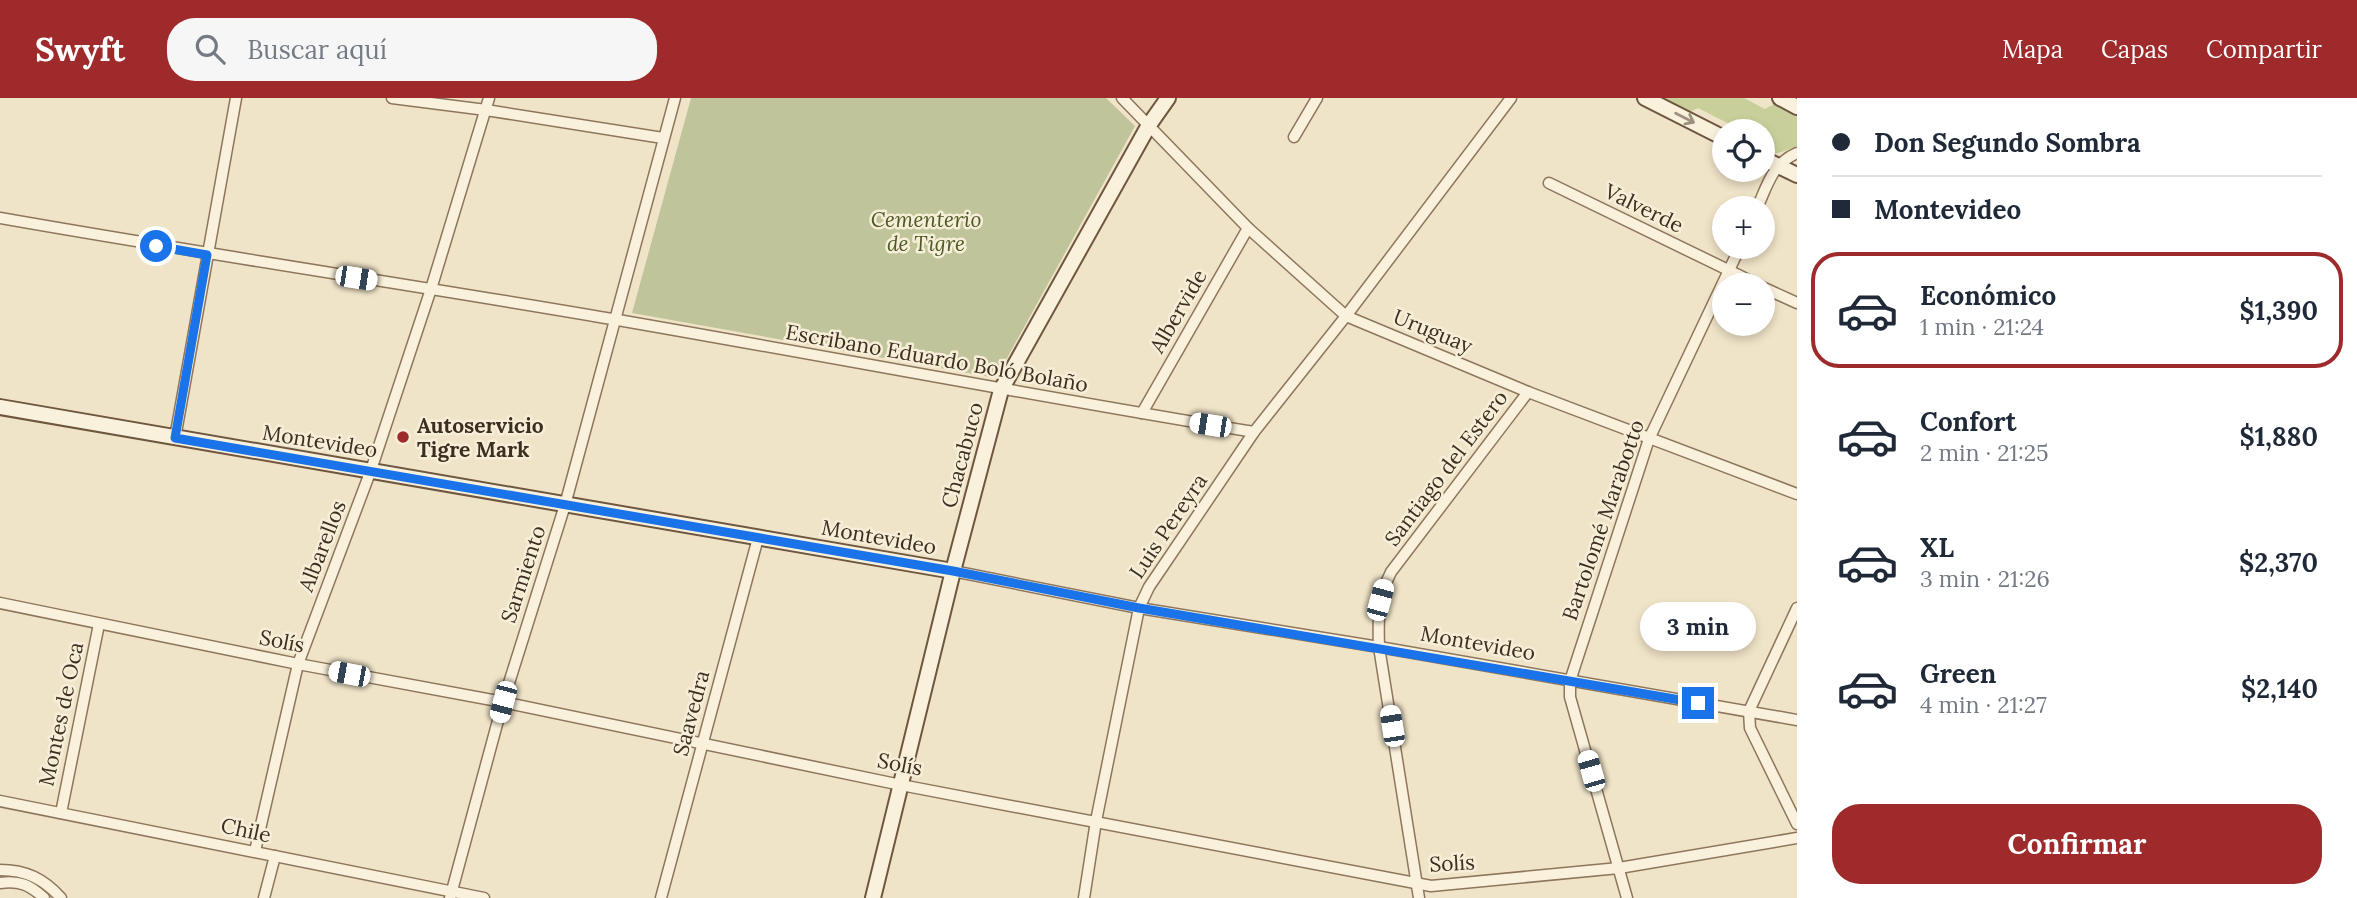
<!DOCTYPE html>
<html lang="es">
<head>
<meta charset="utf-8">
<style>
	body { margin:0; font-family:Lora,serif; background:#f6f6f7; color:#1f2937; height:100vh; display:flex; flex-direction:column; font-size:26px; white-space:nowrap }
	* { box-sizing:border-box; margin:0 }
	p { font-size:23px; color:#747a83 }
	.icon { flex:none; width:38px; height:38px; fill:none; stroke:currentColor; stroke-width:2; stroke-linecap:round; stroke-linejoin:round }
	.map { position:relative; flex:1; overflow:hidden }
	.details { display:flex; flex-direction:column; background:#fff; width:560px }
	.details>* { flex:none }
	.guide { display:grid; align-content:center; height:154px; padding:0 35px; background:#fff }
	.buttons { position:absolute; left:1712px; top:21px; display:grid; gap:14px }
	.buttons a { display:grid; place-items:center; width:63px; height:63px; border-radius:50%; background:#fff; box-shadow:0 4px 10px #0003; font-size:35px }
	.end { position:absolute; width:32px; height:32px; margin:-16px; border:9px solid #1a73e8; background:#fff; box-shadow:0 0 0 4px #fff }
	.from { border-radius:50% }
	.bubble { position:absolute; height:49px; border-radius:24px; background:#fff; box-shadow:0 4px 10px #0003; font-size:23px; font-weight:700; line-height:49px; text-align:center }
	.car { position:absolute; width:21px; height:42px; margin:-21px -10px; border-radius:9px; box-shadow:0 0 5px 2px #0007; background:linear-gradient(#fff 24%,#345 0 40%,#fff 0 76%,#345 0 86%,#fff 0) }
	.guide b { display:flex; align-items:center; gap:24px; height:66px; font-size:26px }
	.guide b+b { border-top:2px solid #e0e1e3 }
	.guide i { width:18px; height:18px; background:#1f2937 }
	ul { padding:0; list-style:none }
	li { display:flex; align-items:center; gap:21px; height:116px; margin:0 14px 10px; padding:0 21px; border:4px solid transparent; border-radius:28px }
	li div { flex:1 }
	li b { display:block; font-size:26px }
	li em { font-style:normal; font-weight:700 }
	li.on { border-color:#9e2a2b }
	li>.icon { width:63px; height:63px; stroke-width:1.5 }
	.cta { display:flex; gap:14px; margin-top:auto; padding:14px 35px }
	.cta a { flex:1; height:80px; border-radius:28px; background:#9e2a2b; color:#fff; font-size:28px; font-weight:700; line-height:80px; text-align:center }
	header { display:flex; align-items:center; gap:42px; box-sizing:border-box; height:98px; padding:0 35px; background:#9e2a2b; color:#fff }
	header strong { font-size:33px }
	nav { display:flex; gap:38px; margin-inline-start:auto; font-size:24px }
	.search { width:490px; height:63px; background:#f6f6f7; display:flex; align-items:center; gap:18px; box-sizing:border-box; padding:0 24px; border-radius:28px; color:#747a83; font-size:26px }
	main { display:flex; flex:1; min-height:0 }
	.map>svg:first-child { display:block }
	.green { fill:#c9cf9b }
	.cemetery { fill:#bfc49a }
	.lines { fill:none; stroke-linecap:round; stroke-linejoin:round }
	.street-casing { stroke:#8d765c; stroke-width:13 }
	.secondary-casing { stroke:#6f573f; stroke-width:18 }
	.street { stroke:#faf1dc; stroke-width:10 }
	.secondary { stroke:#faf1dc; stroke-width:14 }
	.oneway { stroke:#9c907e }
	.route { stroke:#1a73e8; stroke-width:9 }
	.poi-dot { fill:#9e2a2b; stroke:#f7eed8; stroke-width:2.5 }
	.labels { text-anchor:middle; dominant-baseline:central; stroke-width:5; stroke-linejoin:round; paint-order:stroke }
	.street-label { font-size:21px; fill:#3d2e20; stroke:#f7eed8 }
	.park-label { font-size:21px; font-style:italic; fill:#4d5a26; stroke:#f7eed8 }
	.poi-label { font-size:21px; font-weight:bold; fill:#3d2e20; stroke:#f7eed8; text-anchor:start }
</style>
</head>
<body>
<header>
<strong>Swyft</strong>
<div class="search"><svg class="icon" aria-label="search" viewBox="0 0 24 24"><circle cx="10" cy="10" r="6"/><path d="M15 15l6 6"/></svg>Buscar aquí</div>
<nav><a>Mapa</a><a>Capas</a><a>Compartir</a></nav>
</header>
<main>
<div class="map">
<svg width="1797" height="800" viewBox="0 0 1797 800">
	<rect width="100%" height="100%" fill="#f0e4c8"/>
	<path class="green" d="M1658,0H1744L1765,11L1776,5L1797,15V48C1784,53 1776,59 1762,52V33H1736L1733,28L1698,10L1688,15Z"/>
	<path class="cemetery" d="M691,0H1106L1135,28L996,280L632,215Z"/>
	<g class="lines">
		<defs>
			<g id="street">
				<path d="M392,0L486,12L663,40"/>
				<path d="M1122,0L1248,130L1346,218L1528,294L1797,396"/>
				<path d="M1294,39L1317,0"/>
				<path d="M1549,85L1759,187"/>
				<path d="M1757,110C1768,86 1772,66 1797,55"/>
				<path d="M0,120C204,156 408,186 612,221C826,258 1040,299 1254,334"/>
				<path d="M1762,189L1797,205"/>
				<path d="M1142,315L1248,130"/>
				<path d="M175,340L236,0"/>
				<path d="M953,473L1139,510L1379,549L1797,622"/>
				<path d="M0,505L298,566L503,604L901,687L1431,788L1619,770L1797,740"/>
				<path d="M1797,510L1749,613L1750,630L1797,726"/>
				<path d="M0,703L484,800"/>
				<path d="M61,715L99,526"/>
				<path d="M255,753L298,566L371,372L431,191L489,0"/>
				<path d="M0,772C26,772 44,781 61,800"/>
				<path d="M0,785C19,782 30,787 44,800"/>
				<path d="M264,800L275,758"/>
				<path d="M450,800L503,604L565,407L675,0"/>
				<path d="M661,800L758,440"/>
				<path d="M1084,800L1096,723L1139,510L1149,489L1254,334L1346,218L1511,0"/>
				<path d="M1419,800L1379,549C1378,521 1378,499 1391,474L1528,294"/>
				<path d="M1627,800L1570,599V583L1649,341L1740,149"/>
			</g>
			<g id="secondary">
				<path d="M1645,0L1724,40"/>
				<path d="M1780,0L1797,9"/>
				<path d="M1762,60L1797,77"/>
				<path d="M0,309L953,473"/>
				<path d="M873,800L953,473L1001,292L1149,27L1168,0"/>
			</g>
		</defs>
		<use href="#street" class="street-casing"/>
		<use href="#secondary" class="secondary-casing"/>
		<use href="#street" class="street"/>
		<use href="#secondary" class="secondary"/>
	</g>
	<defs><path id="oneway-shaft" d="M-6 0H5M1.5-3L5.5 0L1.5 3" fill="none" stroke-width="1.6" stroke-linecap="round" stroke-linejoin="round" transform="scale(1.75)"/></defs>
	<use class="oneway" href="#oneway-shaft" transform="translate(1685 20) rotate(27)"/>
	<g class="lines">
		<path class="route" d="M156,148L207,157L175,340L953,473L1139,510L1698,605"/>
	</g>
	<circle class="poi-dot" cx="403" cy="339" r="7"/>
	<g class="labels">
		<g class="street-label">
			<text transform="translate(1644 110) rotate(26)">Valverde</text>
			<text transform="translate(1178 213) rotate(-60)">Albervide</text>
			<text transform="translate(1433 233) rotate(22)">Uruguay</text>
			<text transform="translate(937 260) rotate(10)">Escribano Eduardo Boló Bolaño</text>
			<text transform="translate(320 343) rotate(9)">Montevideo</text>
			<text transform="translate(962 357) rotate(-75)">Chacabuco</text>
			<text transform="translate(1446 370) rotate(-53)">Santiago del Estero</text>
			<text transform="translate(1603 422) rotate(-71)">Bartolomé Marabotto</text>
			<text transform="translate(1168 428) rotate(-56)">Luis Pereyra</text>
			<text transform="translate(879 439) rotate(10)">Montevideo</text>
			<text transform="translate(322 448) rotate(-69)">Albarellos</text>
			<text transform="translate(523 476) rotate(-72)">Sarmiento</text>
			<text transform="translate(282 543) rotate(11)">Solís</text>
			<text transform="translate(1478 545) rotate(10)">Montevideo</text>
			<text transform="translate(691 615) rotate(-75)">Saavedra</text>
			<text transform="translate(61 616) rotate(-78)">Montes de Oca</text>
			<text transform="translate(900 666) rotate(11)">Solís</text>
			<text transform="translate(246 732) rotate(12)">Chile</text>
			<text transform="translate(1452 765) rotate(-3)">Solís</text>
		</g>
		<g class="park-label">
			<text x="926" y="121">Cementerio<tspan x="926" dy="24">de Tigre</tspan></text>
		</g>
		<g class="poi-label">
			<text x="417" y="327">Autoservicio<tspan x="417" dy="24">Tigre Mark</tspan></text>
		</g>
	</g>
</svg>
<div class="buttons">
<a><svg class="icon" aria-label="locate" viewBox="0 0 24 24"><circle cx="12" cy="12" r="6"/><path d="M12 2v4M12 18v4M2 12h4M18 12h4"/></svg></a>
<a>+</a>
<a>−</a>
</div>
<i class="end from" style="left:156px;top:148px"></i>
<i class="end" style="left:1698px;top:605px"></i>
<div class="bubble" style="left:1640px;top:504px;width:116px">3 min</div>
<i class="car" style="left:356px;top:180px;rotate:99deg"></i>
<i class="car" style="left:1210px;top:327px;rotate:279deg"></i>
<i class="car" style="left:1380px;top:502px;rotate:15deg"></i>
<i class="car" style="left:349px;top:576px;rotate:281deg"></i>
<i class="car" style="left:503px;top:604px;rotate:195deg"></i>
<i class="car" style="left:1392px;top:628px;rotate:351deg"></i>
<i class="car" style="left:1591px;top:673px;rotate:344deg"></i>
</div>
<section class="details">
<div class="guide">
<b><i class="from"></i>Don Segundo Sombra</b>
<b><i></i>Montevideo</b>
</div>
<ul>
<li class="on"><svg class="icon" aria-label="car" viewBox="0 0 24 24"><path d="M5 17H2v-5l4-1 3-4h7l3 4 3 1v5h-3M9 17h6M6 11h13"/><circle cx="7" cy="17" r="2"/><circle cx="17" cy="17" r="2"/></svg><div><b>Económico</b><p>1 min · 21:24</p></div><em>$1,390</em></li>
<li><svg class="icon" aria-label="car" viewBox="0 0 24 24"><path d="M5 17H2v-5l4-1 3-4h7l3 4 3 1v5h-3M9 17h6M6 11h13"/><circle cx="7" cy="17" r="2"/><circle cx="17" cy="17" r="2"/></svg><div><b>Confort</b><p>2 min · 21:25</p></div><em>$1,880</em></li>
<li><svg class="icon" aria-label="car" viewBox="0 0 24 24"><path d="M5 17H2v-5l4-1 3-4h7l3 4 3 1v5h-3M9 17h6M6 11h13"/><circle cx="7" cy="17" r="2"/><circle cx="17" cy="17" r="2"/></svg><div><b>XL</b><p>3 min · 21:26</p></div><em>$2,370</em></li>
<li><svg class="icon" aria-label="car" viewBox="0 0 24 24"><path d="M5 17H2v-5l4-1 3-4h7l3 4 3 1v5h-3M9 17h6M6 11h13"/><circle cx="7" cy="17" r="2"/><circle cx="17" cy="17" r="2"/></svg><div><b>Green</b><p>4 min · 21:27</p></div><em>$2,140</em></li>
</ul>
<div class="cta"><a>Confirmar</a></div>
</section>
</main>
</body>
</html>
